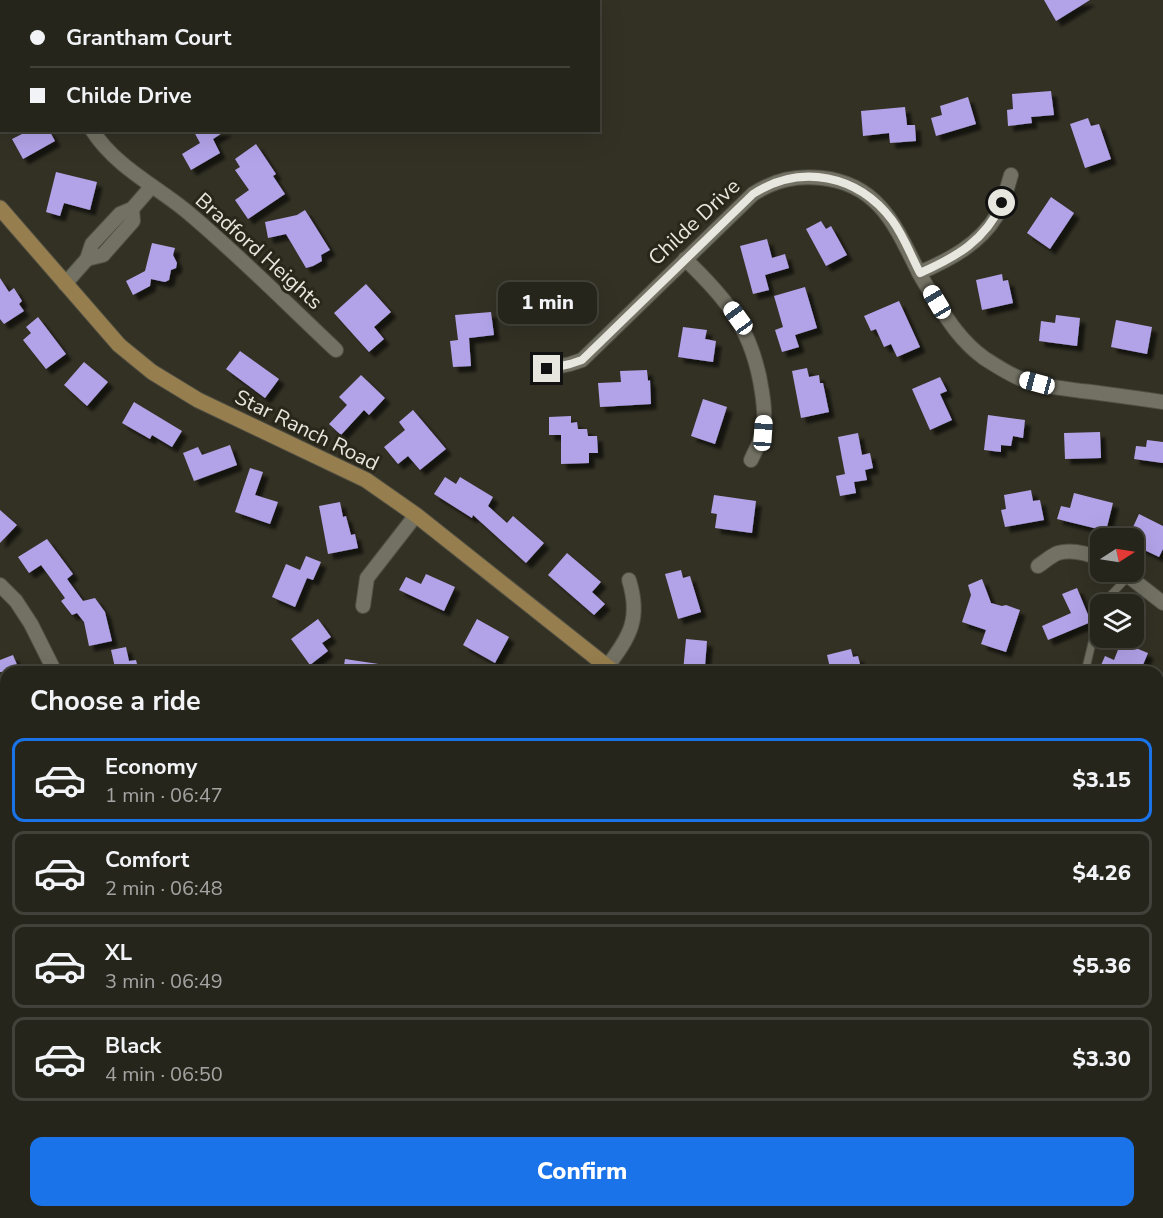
<!DOCTYPE html>
<html lang="en">
<head>
<meta charset="utf-8">
<style>
	body { margin:0; font-family:"Nunito Sans",sans-serif; background:#323128; color:#f1f3f6; height:100vh; display:flex; flex-direction:column; font-size:22px; white-space:nowrap }
	* { box-sizing:border-box; margin:0 }
	p { font-size:20px; color:#a4a5a3 }
	.icon { flex:none; width:33px; height:33px; fill:none; stroke:currentColor; stroke-width:2; stroke-linecap:round; stroke-linejoin:round }
	.map { position:relative; flex:1; overflow:hidden }
	.details { position:absolute; left:0px; top:666px; width:1164px; height:552px; display:flex; flex-direction:column; background:#26251b; border-radius:18px 18px 0 0; box-shadow:0 6px 24px #0002,0 0 0 2px #42423a }
	.details>* { flex:none }
	.hud { position:absolute; left:0px; top:0px; width:600px; height:132px; box-shadow:0 6px 24px #0002,0 0 0 2px #42423a; display:grid; align-content:center; height:132px; padding:0 30px; background:#26251b }
	.needle { width:39px; rotate:78deg }
	.tools { position:absolute; left:1090px; top:528px; display:grid; gap:12px }
	.tools a { display:grid; place-items:center; width:54px; height:54px; border-radius:12px; background:#26251b; box-shadow:0 6px 24px #0002,0 0 0 2px #42423a; font-size:30px }
	.end { position:absolute; width:27px; height:27px; margin:-14px; border:8px solid #e8e7df; background:#111; box-shadow:0 0 0 3px #111 }
	.from { border-radius:50% }
	.bubble { position:absolute; height:42px; border-radius:12px; background:#26251b; box-shadow:0 6px 24px #0002,0 0 0 2px #42423a; font-size:20px; font-weight:800; line-height:42px; text-align:center }
	.car { position:absolute; width:18px; height:36px; margin:-18px -9px; border-radius:8px; box-shadow:0 0 4px 2px #0007; background:linear-gradient(#fff 24%,#345 0 40%,#fff 0 76%,#345 0 86%,#fff 0) }
	.hud b { display:flex; align-items:center; gap:21px; height:57px; font-size:22px }
	.hud b+b { border-top:2px solid #42423a }
	.hud i { width:15px; height:15px; background:#f1f3f6 }
	ul { padding:0; list-style:none }
	li { display:flex; align-items:center; gap:18px; height:84px; margin:0 12px 9px; padding:0 18px; border:3px solid #42423a; border-radius:12px }
	li div { flex:1 }
	li b { display:block; font-size:22px }
	li em { font-style:normal; font-weight:800 }
	li.active { border-color:#1a73e8 }
	li>.icon { width:54px; height:54px; stroke-width:1.5 }
	h2 { padding:0 30px; font-size:27px; line-height:72px }
	.action { display:flex; gap:12px; margin-top:auto; padding:12px 30px }
	.action a { flex:1; height:69px; border-radius:12px; background:#1a73e8; color:#fff; font-size:24px; font-weight:800; line-height:69px; text-align:center }
	.map>svg:first-child { display:block }
	.building { fill:#b2a3e9; filter:url(#shadow) }
	.lines { fill:none; stroke-linecap:round; stroke-linejoin:round }
	.lane-casing { stroke:#504f44; stroke-width:9 }
	.street-casing { stroke:#504f44; stroke-width:16 }
	.secondary-casing { stroke:#504f44; stroke-width:17 }
	.lane { stroke:#737163; stroke-width:7 }
	.street { stroke:#737163; stroke-width:14 }
	.secondary { stroke:#977e4e; stroke-width:15 }
	.route { stroke:#e8e7df; stroke-width:8 }
	.labels { text-anchor:middle; dominant-baseline:central; stroke-width:6; stroke-linejoin:round; paint-order:stroke }
	.street-label { font-size:21px; fill:#e8e7df; stroke:#29271a }
</style>
</head>
<body>
<div class="map">
<svg width="1163" height="1218" viewBox="0 0 1163 1218">
	<defs>
		<filter id="shadow"><feDropShadow dx="5.5" dy="5.5" stdDeviation="1.5" flood-color="#0009"/></filter>
	</defs>
	<rect width="100%" height="100%" fill="#333124"/>
	<g class="building">
		<path d="M1044,0H1090L1056,21Z"/>
		<path d="M1051,91L1054,115L1031,117L1032,123L1008,126L1007,110L1013,109L1012,94Z"/>
		<path d="M968,97L976,124L936,136L931,118L942,115L940,106Z"/>
		<path d="M905,107L907,125H915L916,141L890,143L889,133L863,136L861,111Z"/>
		<path d="M1088,118L1091,126L1099,124L1111,159L1085,168L1070,124Z"/>
		<path d="M20,130H49L55,141L23,159L12,139L22,134Z"/>
		<path d="M193,130H227L213,139L220,153L191,170L182,154L200,143Z"/>
		<path d="M256,144L276,174L273,176L285,194L248,219L235,200L249,190L235,170L240,167L235,159Z"/>
		<path d="M56,172L97,182L90,210L64,203L60,216L46,212Z"/>
		<path d="M1051,197L1074,213L1050,249L1027,233Z"/>
		<path d="M305,210L330,250L321,255L322,261L313,266L306,268L286,234L268,238L265,222L297,215Z"/>
		<path d="M821,221L826,229L831,226L847,255L826,266L806,229Z"/>
		<path d="M767,239L772,258L785,254L789,268L765,275L769,290L753,294L740,246Z"/>
		<path d="M152,243L175,248L173,255L177,263L176,268L171,270L169,280L165,282L151,279L150,286L133,295L126,281L145,271Z"/>
		<path d="M1002,274L1003,281L1008,280L1013,303L982,310L976,280Z"/>
		<path d="M0,278L9,292L14,288L22,301L19,304L24,311L4,324L0,319Z"/>
		<path d="M366,284L391,312L374,327L384,339L369,352L334,313Z"/>
		<path d="M805,287L817,328L795,335L799,347L782,352L775,330L783,327L774,296Z"/>
		<path d="M899,301L920,347L897,357L891,344L884,347L876,329L871,331L864,316Z"/>
		<path d="M491,312L494,335L469,338L471,366L453,367L450,341L458,340L455,315Z"/>
		<path d="M1056,315L1080,318L1077,346L1039,341L1041,321L1055,323Z"/>
		<path d="M38,317L66,354L46,369L23,340L31,333L26,327Z"/>
		<path d="M1116,320L1152,327L1147,354L1111,347Z"/>
		<path d="M683,327L707,330L705,339L716,341L713,362L678,357Z"/>
		<path d="M240,351L279,379L265,398L226,369Z"/>
		<path d="M84,362L108,382L87,406L64,385Z"/>
		<path d="M807,368L809,377L819,375L820,383H823L829,412L801,418L792,371Z"/>
		<path d="M647,370L648,381L650,380L651,404L600,407L598,383L621,382L620,371Z"/>
		<path d="M361,375L385,398L369,415L364,410L341,435L329,424L347,405L339,397Z"/>
		<path d="M940,377L947,391L940,394L952,420L930,430L912,389Z"/>
		<path d="M703,399L727,407L715,444L691,436Z"/>
		<path d="M134,402L182,431L172,447L152,435L150,439L122,423Z"/>
		<path d="M413,410L446,449L420,470L408,456L398,464L384,447L405,430L399,422Z"/>
		<path d="M988,415L1025,420L1023,438L1013,436L1011,446L1001,445V452L984,450Z"/>
		<path d="M571,416V423L577,422L578,429H587L588,436H597L598,453H589V463L561,464V435H549V417Z"/>
		<path d="M1100,432L1101,458L1065,459L1064,433Z"/>
		<path d="M858,433L862,455L870,453L873,468L865,470L867,480L854,482L856,493L840,496L836,476L845,474L838,437Z"/>
		<path d="M1147,440L1163,442V463L1134,459L1136,446L1146,447Z"/>
		<path d="M230,445L237,465L194,481L183,453L198,447L202,455Z"/>
		<path d="M250,468L263,472L255,495L278,502L270,524L235,512Z"/>
		<path d="M445,477L456,484L460,477L493,497L488,506L507,523L513,516L544,543L526,563L473,515L472,518L434,494Z"/>
		<path d="M1031,490L1033,501L1040,500L1044,520L1005,527L1001,510L1006,509L1004,495Z"/>
		<path d="M1074,493L1113,503L1106,531L1057,519L1061,506L1070,508Z"/>
		<path d="M714,495L756,501L752,533L715,528L717,514L711,513Z"/>
		<path d="M340,502L343,517L346,516L351,535L355,534L358,548L328,554L319,506Z"/>
		<path d="M0,510L17,525L0,543Z"/>
		<path d="M1139,514L1163,526V549L1159,557L1134,545V538H1128Z"/>
		<path d="M47,539L73,574L67,579L83,601L95,598L105,612L112,641L89,646L84,622L77,613L72,615L61,601L65,598L41,565L29,573L18,557Z"/>
		<path d="M567,553L601,582L592,592L605,604L594,615L548,575Z"/>
		<path d="M306,556L321,562L313,580L307,578L295,607L272,597L286,564L300,570Z"/>
		<path d="M681,570L683,578L690,576L701,612L678,619L665,574Z"/>
		<path d="M426,574L455,587L444,611L399,590L406,577L421,584Z"/>
		<path d="M982,579L991,603L1002,606L1006,605L1020,610L1006,652L981,644L986,630L962,622L971,595L968,585Z"/>
		<path d="M1077,588L1091,622L1048,640L1042,626L1071,613L1062,594Z"/>
		<path d="M318,619L331,637L322,643L328,651L310,665L291,639Z"/>
		<path d="M477,619L509,637L495,663L463,645Z"/>
		<path d="M686,639L707,641L705,666L701,665L700,672H683Z"/>
		<path d="M1121,642L1148,653L1140,672H1098L1105,656L1114,660Z"/>
		<path d="M126,647L129,661L136,660L139,672H116L111,650Z"/>
		<path d="M851,649L853,657L858,656L862,672H831L827,655Z"/>
		<path d="M13,655L20,672H0V660Z"/>
		<path d="M345,659L392,666V672H343Z"/>
	</g>
	<g class="lines">
		<defs>
			<g id="lane">
				<path d="M1102,604L1129,576"/>
				<path d="M1085,672L1101,606"/>
				<path d="M1158,712L1163,708"/>
				<path d="M1158,972L1163,966"/>
				<path d="M1152,1218L1153,1212"/>
			</g>
			<g id="street">
				<path d="M92,130C115,166 154,185 185,210C238,254 286,303 336,350"/>
				<path d="M87,259L103,255L133,221L132,209"/>
				<path d="M685,259C729,301 753,331 762,392C764,405 766,422 762,434C760,443 755,451 751,460"/>
				<path d="M919,273C949,260 980,244 997,215C1004,202 1007,188 1011,175"/>
				<path d="M65,284L87,259L92,244L120,214L132,209L152,186"/>
				<path d="M547,369L570,364L582,360L753,194C775,180 796,175 822,178C879,184 896,227 918,271C923,281 929,290 935,299C948,321 962,342 984,358C995,365 1007,373 1019,378C1038,386 1061,388 1082,391C1109,394 1136,398 1163,402"/>
				<path d="M1038,566C1044,562 1052,555 1058,553C1072,549 1089,554 1101,559"/>
				<path d="M1123,572L1163,603"/>
				<path d="M0,585L16,601L31,624L55,672"/>
				<path d="M363,606L367,578L416,515"/>
				<path d="M607,667C630,636 641,619 629,580"/>
				<path d="M0,983L6,988"/>
				<path d="M1158,1030L1163,1033"/>
				<path d="M0,1174L6,1177"/>
				<path d="M81,1212L94,1218"/>
				<path d="M393,1212L394,1218"/>
				<path d="M159,1218L162,1212"/>
			</g>
			<g id="secondary">
				<path d="M0,208L119,345L152,372L198,400L366,480L416,515L614,672"/>
				<path d="M1158,1149L1163,1150"/>
			</g>
		</defs>
		<use href="#lane" class="lane-casing"/>
		<use href="#street" class="street-casing"/>
		<use href="#secondary" class="secondary-casing"/>
		<use href="#lane" class="lane"/>
		<use href="#street" class="street"/>
		<use href="#secondary" class="secondary"/>
	</g>
	<g class="lines">
		<path class="route" d="M547,369L570,364L582,360L753,194C801,163 858,175 892,220C904,236 911,256 920,273C956,257 985,241 1002,203"/>
	</g>
	<g class="labels">
		<g class="street-label">
			<text transform="translate(694 222) rotate(-43)">Childe Drive</text>
			<text transform="translate(259 251) rotate(42)">Bradford Heights</text>
			<text transform="translate(307 430) rotate(26)">Star Ranch Road</text>
		</g>
	</g>
</svg>
<div class="tools">
<a><svg class="needle" viewBox="-14 -14 28 28"><path d="M0-13l5 13h-10z" fill="#e53935"/><path d="M0 13l5-13h-10z" fill="#a4a5a3"/></svg></a>
<a><svg class="icon" aria-label="layers" viewBox="0 0 24 24"><path d="M12 4l9 5-9 5-9-5zM3 14l9 5 9-5"/></svg></a>
</div>
<i class="end from" style="left:1002px;top:203px"></i>
<i class="end" style="left:547px;top:369px"></i>
<div class="bubble" style="left:498px;top:282px;width:99px">1 min</div>
<i class="car" style="left:937px;top:302px;rotate:329deg"></i>
<i class="car" style="left:738px;top:318px;rotate:324deg"></i>
<i class="car" style="left:1037px;top:383px;rotate:285deg"></i>
<i class="car" style="left:763px;top:433px;rotate:4deg"></i>
<div class="hud">
<b><i class="from"></i>Grantham Court</b>
<b><i></i>Childe Drive</b>
</div>
<section class="details">
<h2>Choose a ride</h2>
<ul>
<li class="active"><svg class="icon" aria-label="car" viewBox="0 0 24 24"><path d="M5 17H2v-5l4-1 3-4h7l3 4 3 1v5h-3M9 17h6M6 11h13"/><circle cx="7" cy="17" r="2"/><circle cx="17" cy="17" r="2"/></svg><div><b>Economy</b><p>1 min · 06:47</p></div><em>$3.15</em></li>
<li><svg class="icon" aria-label="car" viewBox="0 0 24 24"><path d="M5 17H2v-5l4-1 3-4h7l3 4 3 1v5h-3M9 17h6M6 11h13"/><circle cx="7" cy="17" r="2"/><circle cx="17" cy="17" r="2"/></svg><div><b>Comfort</b><p>2 min · 06:48</p></div><em>$4.26</em></li>
<li><svg class="icon" aria-label="car" viewBox="0 0 24 24"><path d="M5 17H2v-5l4-1 3-4h7l3 4 3 1v5h-3M9 17h6M6 11h13"/><circle cx="7" cy="17" r="2"/><circle cx="17" cy="17" r="2"/></svg><div><b>XL</b><p>3 min · 06:49</p></div><em>$5.36</em></li>
<li><svg class="icon" aria-label="car" viewBox="0 0 24 24"><path d="M5 17H2v-5l4-1 3-4h7l3 4 3 1v5h-3M9 17h6M6 11h13"/><circle cx="7" cy="17" r="2"/><circle cx="17" cy="17" r="2"/></svg><div><b>Black</b><p>4 min · 06:50</p></div><em>$3.30</em></li>
</ul>
<div class="action"><a>Confirm</a></div>
</section>
</div>
</body>
</html>
